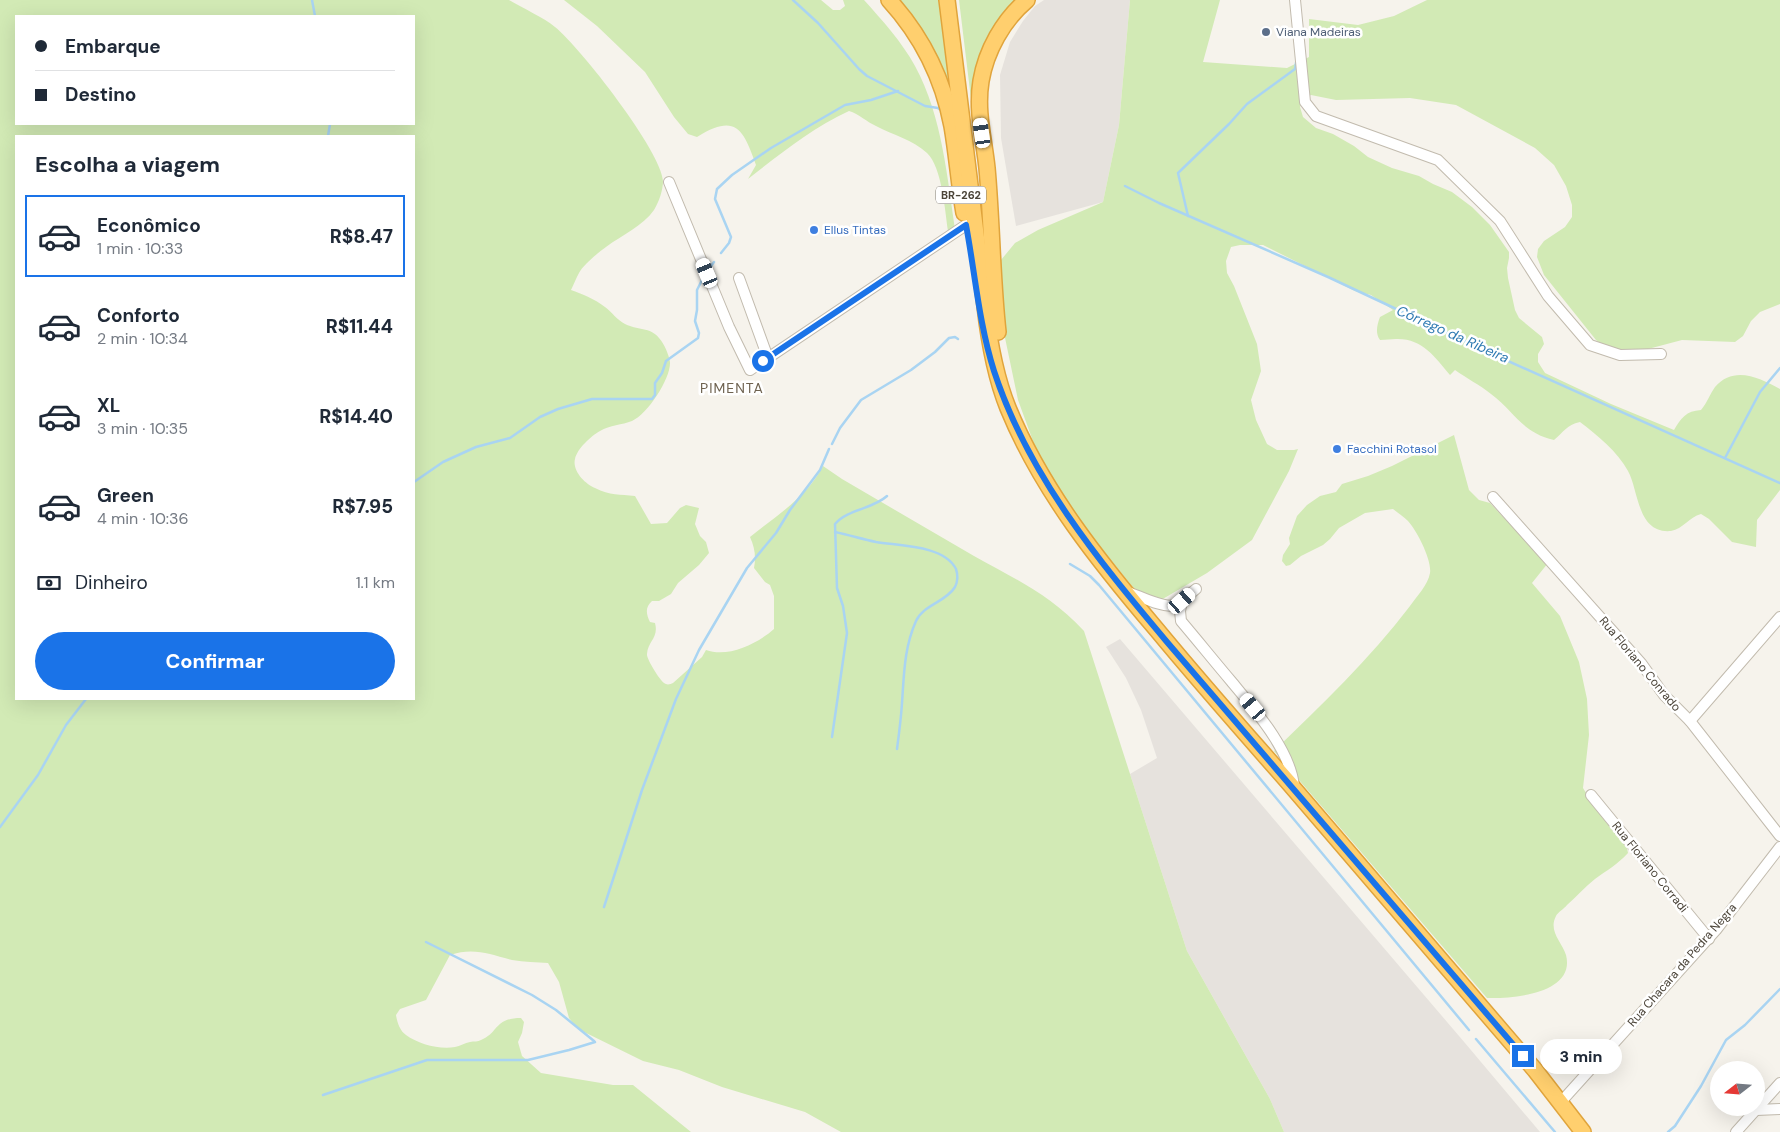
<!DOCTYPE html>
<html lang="pt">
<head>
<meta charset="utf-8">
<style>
	body { margin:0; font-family:"DM Sans",sans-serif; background:#f2f2f3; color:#1f2937; height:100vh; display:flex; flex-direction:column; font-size:19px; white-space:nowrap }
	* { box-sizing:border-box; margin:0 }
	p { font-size:16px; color:#747a83 }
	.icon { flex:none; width:28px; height:28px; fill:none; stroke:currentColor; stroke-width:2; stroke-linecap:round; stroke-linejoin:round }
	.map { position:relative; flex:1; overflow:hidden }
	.details { position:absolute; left:15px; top:135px; width:400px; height:565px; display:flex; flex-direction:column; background:#fff; border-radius:0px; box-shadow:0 5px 20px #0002 }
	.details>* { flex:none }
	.banner { position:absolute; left:15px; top:15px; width:400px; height:110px; border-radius:0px; box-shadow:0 5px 20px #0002; display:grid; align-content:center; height:110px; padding:0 20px; background:#fff }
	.needle { width:32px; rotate:253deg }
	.fabs { position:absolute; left:1710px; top:1061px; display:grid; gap:10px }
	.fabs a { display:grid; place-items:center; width:55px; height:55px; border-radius:50%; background:#fff; box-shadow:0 5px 20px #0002; font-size:25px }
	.end { position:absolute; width:22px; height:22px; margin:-11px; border:6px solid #1a73e8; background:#fff; box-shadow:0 0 0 2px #fff }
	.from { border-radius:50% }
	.bubble { position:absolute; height:35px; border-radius:18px; background:#fff; box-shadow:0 5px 20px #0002; font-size:16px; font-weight:800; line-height:35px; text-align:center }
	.car { position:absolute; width:15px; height:30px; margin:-15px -8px; border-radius:6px; box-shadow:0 0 4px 1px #0007; background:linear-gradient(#fff 24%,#345 0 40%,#fff 0 76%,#345 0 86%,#fff 0) }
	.banner b { display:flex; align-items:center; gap:18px; height:48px; font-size:19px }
	.banner b+b { border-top:1px solid #e0e1e3 }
	.banner i { width:12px; height:12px; background:#1f2937 }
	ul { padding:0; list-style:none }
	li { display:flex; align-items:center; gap:15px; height:82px; margin:0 10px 8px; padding:0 10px; border:2px solid transparent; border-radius:0px }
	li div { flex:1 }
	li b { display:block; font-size:19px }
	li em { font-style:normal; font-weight:800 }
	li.active { border-color:#1a73e8 }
	li>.icon { width:45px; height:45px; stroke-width:1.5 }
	h2 { padding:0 20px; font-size:22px; line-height:60px }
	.pay { display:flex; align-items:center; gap:12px; height:55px; padding:0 20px; font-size:19px }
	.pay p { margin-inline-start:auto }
	.cta { display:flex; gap:10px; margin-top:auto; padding:10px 20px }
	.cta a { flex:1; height:58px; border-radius:30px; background:#1a73e8; color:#fff; font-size:20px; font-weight:800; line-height:58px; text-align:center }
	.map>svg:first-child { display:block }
	.industrial { fill:#e6e2dd }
	.green { fill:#d2eab5; fill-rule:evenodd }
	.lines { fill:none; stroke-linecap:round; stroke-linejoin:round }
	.stream { stroke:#a9d4f2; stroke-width:2.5 }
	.minor-casing { stroke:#c2bbae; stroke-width:12 }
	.highway-casing { stroke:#e0a43c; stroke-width:18 }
	.minor { stroke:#fff; stroke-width:10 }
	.highway { stroke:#ffcf6e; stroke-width:15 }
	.route { stroke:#1a73e8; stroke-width:6 }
	.service-dot { fill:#5c6f8a; stroke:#fff; stroke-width:2 }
	.shop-dot { fill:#3f7fe0; stroke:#fff; stroke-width:2 }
	.labels { text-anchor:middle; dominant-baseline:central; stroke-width:5; stroke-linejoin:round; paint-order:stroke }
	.shield { fill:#fff; stroke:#817c74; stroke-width:1 }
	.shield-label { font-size:11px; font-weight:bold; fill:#4b4439 }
	.service-label { font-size:12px; fill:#4e5e75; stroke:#fff; text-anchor:start }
	.shop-label { font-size:12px; fill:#366cbe; stroke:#fff; text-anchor:start }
	.street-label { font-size:12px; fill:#4b4439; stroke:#fff }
	.water-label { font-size:14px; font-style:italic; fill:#2e7ab2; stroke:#fff }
	.neighbourhood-label { font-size:14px; letter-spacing:1px; fill:#6e6250; stroke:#fff }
</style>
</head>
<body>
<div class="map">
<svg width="1780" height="1132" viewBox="0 0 1780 1132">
	<rect width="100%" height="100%" fill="#f6f3ec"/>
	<g class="industrial">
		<path d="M1044,0H1130L1119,125L1103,202L1016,226L1001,138L1000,75L1010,42L1023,21L1035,6Z"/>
		<path d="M1120,639L1465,1043L1540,1132H1284L1270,1099L1187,951L1130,774L1157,758L1141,710L1126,678L1106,647Z"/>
	</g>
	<g class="green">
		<path d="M0,0H509C524,9 543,17 555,27C580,47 662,152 663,181C663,190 659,202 654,210C643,226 622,235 606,247C599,252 583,265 579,273C576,278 574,284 571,290C582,294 595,299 605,307C612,312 617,320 625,324C636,330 651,327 659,338C664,343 669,355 670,362C671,378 648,414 632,421C622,425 610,425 600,431C591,436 577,449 575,459C572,471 585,484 595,488C610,496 620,494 635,496L651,524L667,523L680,508L686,505L699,508L695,524L700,536L706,542L709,553L699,565L678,583L671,594L659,601H652C645,607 646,614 650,622L655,623C659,638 648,641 647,654C646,658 661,683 666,684C668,685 671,684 673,683L702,657L706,650C728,658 757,644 774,629V596L770,585L765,582L754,568C756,557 755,548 750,537C776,516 807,497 823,466L842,479C886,505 930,530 974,556C1017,580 1049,594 1084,631L1187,951L1270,1099L1284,1132H841L805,1112L722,1087L679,1070L643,1061L578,1029L569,1018L559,982L548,963C537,962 524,962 512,960C490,954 473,947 450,955L426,1000L400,1009L396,1015C397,1022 400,1031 406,1035C418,1044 440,1050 455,1047C460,1046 465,1043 470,1042C474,1041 478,1042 481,1040C499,1033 494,1018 521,1018L524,1022L522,1033L518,1042L522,1056L541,1073L613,1085H633L691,1132H0ZM414,16V124H16V16ZM16,136H414V699H16Z"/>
		<path d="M564,0H821L833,10H840L845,6L843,0H864C882,20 902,42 915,66C943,118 947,178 956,235L948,231C945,211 942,167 927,153C913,140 893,135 876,126C867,122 859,114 849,111C812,128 780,154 748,179L756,165C743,129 736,113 697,137L688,134L674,117L645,72L597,26Z"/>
		<path d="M892,0H943L955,126Z"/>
		<path d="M959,0H1022L988,46L983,198Z"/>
		<path d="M1130,0H1220L1203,62L1287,68L1309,57V19L1358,25L1394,16L1427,0H1780V304L1760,312L1751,321L1743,336L1735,342L1682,340L1648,349L1630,351L1607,348L1596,340L1544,275L1537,257L1538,249L1544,241L1565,227L1572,217V205L1566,186L1554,165L1535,148L1456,105L1410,98L1336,100L1311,95L1303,99L1300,107L1303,117L1316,128L1333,134L1354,146L1368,157L1392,168L1419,176L1433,184L1452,192L1472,207L1490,225L1509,252V258L1507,268L1508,278L1515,310L1519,318L1542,337L1544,344L1538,354V362L1545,373L1611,404L1674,430C1681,418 1686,411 1701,410C1707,403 1710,394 1715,387C1734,365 1760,378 1780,389V490L1757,520L1756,547L1732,542L1709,519L1701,514C1689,517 1683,529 1671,531C1637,534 1639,491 1628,471C1618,452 1597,435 1580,422C1566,425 1564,432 1554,440C1521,432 1515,412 1491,394C1480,385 1466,378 1455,370L1450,375C1435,357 1422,338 1396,339C1391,339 1386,340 1380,340C1375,333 1377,325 1380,317L1393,310L1371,295L1355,291L1263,245H1240L1231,247L1226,261L1227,273L1234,286L1257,344L1261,371L1251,400L1256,420L1267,444L1277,450H1294L1298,449L1289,471L1252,540L1207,573L1161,600L1136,591L1085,528L1053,481L1037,452L1018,400L1004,333L995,269L1001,260L1015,243L1038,230L1103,202L1119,125Z"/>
		<path d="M1454,435L1469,490L1479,500L1490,503L1505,519L1552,558L1532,583L1560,616L1579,662L1587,699L1589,735L1583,788L1596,809L1625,839L1628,853C1618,864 1606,871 1595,879C1585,887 1576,897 1567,905C1564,909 1558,912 1556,916C1548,931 1562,942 1566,955C1576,994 1511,999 1487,998L1274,751C1321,705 1370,659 1410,606C1417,596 1428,585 1430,573C1432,560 1417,531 1408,521C1404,517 1398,513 1393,509L1365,513L1339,528L1330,539L1323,545L1301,556L1290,565L1286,566L1282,561L1283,555L1290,544L1289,538L1297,516L1307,505L1320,496L1336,492L1342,484L1368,476L1392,466Z"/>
	</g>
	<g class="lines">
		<g class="stream">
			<path d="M312,0L315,16"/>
			<path d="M793,0L818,23L859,69L867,76L925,106L938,108L943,112"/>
			<path d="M328,136L330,124"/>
			<path d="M1125,186L1159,203L1328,277L1488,352L1780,483"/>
			<path d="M1188,216L1178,173L1229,124L1247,104L1295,69L1297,57"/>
			<path d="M721,253L729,243L731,237L715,199L717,189L732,175L771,148L845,105L871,100L898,91"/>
			<path d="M711,266L714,262"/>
			<path d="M832,444L840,428L861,400L911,370L935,352L949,338L955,337L958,339"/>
			<path d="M1725,458L1760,392L1780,368"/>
			<path d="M414,482L443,462L476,447L510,438L540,417L558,409L592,399H652L655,395V383L662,373L666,361L698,338L699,333L695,321L697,310V290L704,276"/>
			<path d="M835,532C849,535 862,539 876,542C899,546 944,545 956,569C958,575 958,581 955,587C946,602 923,605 916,621C904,648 904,675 902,703C901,719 899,734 897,749"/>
			<path d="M1070,564L1090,576L1099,585L1469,1030"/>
			<path d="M832,737L847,633L843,606L837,588L835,524C848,509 873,509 887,496"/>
			<path d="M0,827L38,775L66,725L86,699"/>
			<path d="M604,907L642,790L676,699L699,650L747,568L776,533L790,510L820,470L829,449"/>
			<path d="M426,942L532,995L556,1010L594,1041"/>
			<path d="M1476,1039L1555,1132"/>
			<path d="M323,1095L427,1060H528L569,1050L595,1042"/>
			<path d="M1668,1132L1675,1126L1701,1086L1726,1040L1745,1025L1780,989"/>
		</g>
		<defs>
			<g id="minor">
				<path d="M1295,0L1305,102L1316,116L1438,160L1500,221L1548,296L1590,345L1620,355L1661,354"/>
				<path d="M669,182L729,327L750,370L966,225"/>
				<path d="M739,278L768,358"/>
				<path d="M1493,497L1641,663L1664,695L1690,721L1780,836"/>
				<path d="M1125,591C1136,594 1163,609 1174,605C1182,602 1189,595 1196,589"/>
				<path d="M1182,601L1180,611L1181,621C1198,641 1214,661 1231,681C1254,709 1290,749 1294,786"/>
				<path d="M1690,721L1780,617"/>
				<path d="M1591,795L1709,939"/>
				<path d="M1560,1103L1716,930L1780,847"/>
				<path d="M1756,1110L1780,1109"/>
				<path d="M1736,1132L1780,1083"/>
			</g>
			<g id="highway">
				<path d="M889,0C921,35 943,79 952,126C957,155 959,184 964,213"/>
				<path d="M947,0L985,306C989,341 995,376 1008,408C1042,491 1100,563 1157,630C1200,682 1244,732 1289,783C1371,878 1453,974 1535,1070L1583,1132"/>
				<path d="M998,332C992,278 992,223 987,168C984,139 976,111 981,81C986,51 1003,20 1027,0"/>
			</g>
		</defs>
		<use href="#minor" class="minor-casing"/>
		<use href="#highway" class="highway-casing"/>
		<use href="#minor" class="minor"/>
		<use href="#highway" class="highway"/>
	</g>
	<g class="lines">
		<path class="route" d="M763,361L966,225C975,273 979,324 994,371C1028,475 1098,560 1167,642L1523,1056"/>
	</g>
	<circle class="service-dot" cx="1266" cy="32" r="5"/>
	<g class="shop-dot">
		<circle cx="814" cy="230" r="5"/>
		<circle cx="1337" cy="449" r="5"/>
	</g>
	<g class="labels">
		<rect class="shield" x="936" y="186.5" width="50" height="17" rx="4"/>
		<g class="shield-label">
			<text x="961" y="195">BR-262</text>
		</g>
		<g class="service-label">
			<text x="1276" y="32">Viana Madeiras</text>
		</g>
		<g class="shop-label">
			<text x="824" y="230">Ellus Tintas</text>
			<text x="1347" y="449">Facchini Rotasol</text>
		</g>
		<g class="street-label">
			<text transform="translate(1640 664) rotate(50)">Rua Floriano Conrado</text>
			<text transform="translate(1650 867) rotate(51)">Rua Floriano Corradi</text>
			<text transform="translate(1682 965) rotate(-49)">Rua Chacara da Pedra Negra</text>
		</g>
		<g class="water-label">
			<text transform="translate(1453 334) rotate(24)">Córrego da Ribeira</text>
		</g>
		<g class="neighbourhood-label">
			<text x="732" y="388">PIMENTA</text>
		</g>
	</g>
</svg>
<div class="fabs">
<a><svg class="needle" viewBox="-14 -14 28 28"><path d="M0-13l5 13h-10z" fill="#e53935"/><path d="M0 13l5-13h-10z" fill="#747a83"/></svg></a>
</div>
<i class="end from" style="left:763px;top:361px"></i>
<i class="end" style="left:1523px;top:1056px"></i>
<div class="bubble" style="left:1540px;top:1039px;width:82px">3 min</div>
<i class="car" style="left:982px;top:133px;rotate:352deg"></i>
<i class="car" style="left:707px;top:273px;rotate:337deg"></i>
<i class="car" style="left:1182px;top:601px;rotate:49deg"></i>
<i class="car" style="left:1253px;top:707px;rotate:320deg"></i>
<div class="banner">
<b><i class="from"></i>Embarque</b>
<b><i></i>Destino</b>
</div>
<section class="details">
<h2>Escolha a viagem</h2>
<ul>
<li class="active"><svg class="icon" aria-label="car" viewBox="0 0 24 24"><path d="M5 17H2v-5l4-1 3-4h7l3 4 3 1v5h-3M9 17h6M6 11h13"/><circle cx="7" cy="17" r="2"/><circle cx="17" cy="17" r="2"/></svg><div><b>Econômico</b><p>1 min · 10:33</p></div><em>R$8.47</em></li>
<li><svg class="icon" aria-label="car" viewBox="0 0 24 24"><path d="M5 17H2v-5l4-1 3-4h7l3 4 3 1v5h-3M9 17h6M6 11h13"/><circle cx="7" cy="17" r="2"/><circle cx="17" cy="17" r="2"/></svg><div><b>Conforto</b><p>2 min · 10:34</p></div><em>R$11.44</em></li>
<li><svg class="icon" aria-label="car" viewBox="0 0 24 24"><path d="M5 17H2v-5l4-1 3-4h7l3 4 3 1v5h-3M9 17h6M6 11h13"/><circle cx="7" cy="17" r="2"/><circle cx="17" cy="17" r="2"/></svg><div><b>XL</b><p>3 min · 10:35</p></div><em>R$14.40</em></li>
<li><svg class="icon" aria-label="car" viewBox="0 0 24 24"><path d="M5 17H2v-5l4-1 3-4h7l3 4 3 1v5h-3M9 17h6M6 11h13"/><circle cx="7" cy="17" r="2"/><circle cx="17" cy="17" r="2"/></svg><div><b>Green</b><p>4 min · 10:36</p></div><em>R$7.95</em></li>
</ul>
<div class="pay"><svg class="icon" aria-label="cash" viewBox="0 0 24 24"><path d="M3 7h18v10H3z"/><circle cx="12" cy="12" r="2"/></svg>Dinheiro<p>1.1 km</p></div>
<div class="cta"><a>Confirmar</a></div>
</section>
</div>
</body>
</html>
